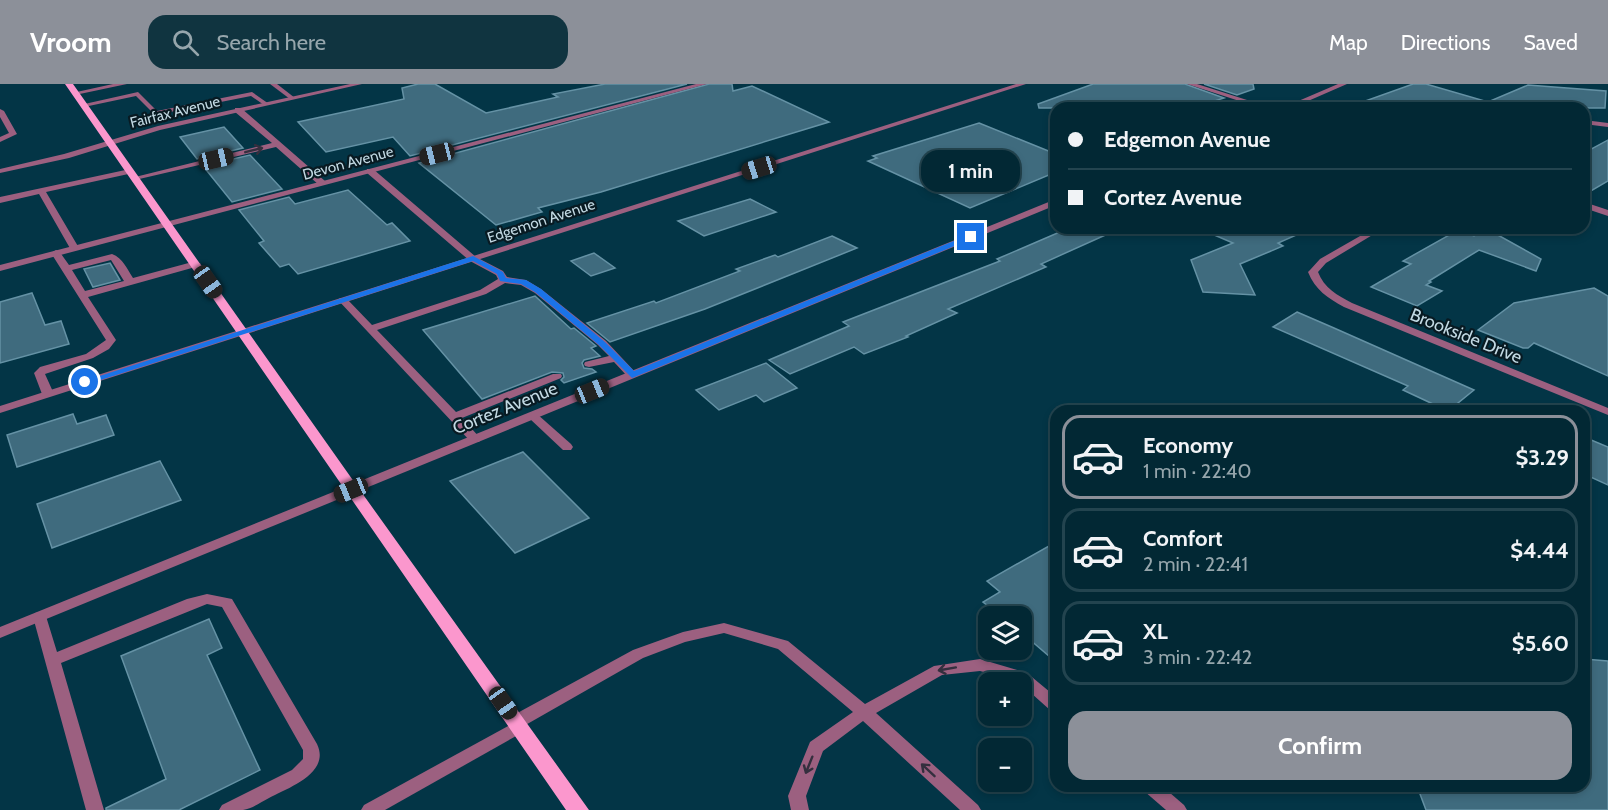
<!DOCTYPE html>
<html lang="en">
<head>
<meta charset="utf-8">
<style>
	body { margin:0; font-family:Cabin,sans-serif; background:#103440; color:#f1f3f6; height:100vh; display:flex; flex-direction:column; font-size:22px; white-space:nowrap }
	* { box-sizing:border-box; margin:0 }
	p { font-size:20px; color:#96a6ac }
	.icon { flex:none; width:33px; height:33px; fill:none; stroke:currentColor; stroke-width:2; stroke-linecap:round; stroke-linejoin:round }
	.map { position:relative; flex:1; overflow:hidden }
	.sheet { position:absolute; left:1050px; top:321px; width:540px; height:387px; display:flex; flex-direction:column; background:#022834; border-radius:18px; box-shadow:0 3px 9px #0003,0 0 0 2px #23444f }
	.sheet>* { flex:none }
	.guide { position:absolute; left:1050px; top:18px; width:540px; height:132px; border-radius:18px; box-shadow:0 3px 9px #0003,0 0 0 2px #23444f; display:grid; align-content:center; height:132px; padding:0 18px; background:#022834 }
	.tools { position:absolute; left:978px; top:522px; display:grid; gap:12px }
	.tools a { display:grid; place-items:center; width:54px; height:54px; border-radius:12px; background:#022834; box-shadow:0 3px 9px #0003,0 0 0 2px #23444f; font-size:30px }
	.end { position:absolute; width:27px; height:27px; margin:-14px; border:8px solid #1a73e8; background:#fff; box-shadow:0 0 0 3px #fff }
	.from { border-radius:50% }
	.bubble { position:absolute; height:42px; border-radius:18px; background:#022834; box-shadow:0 3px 9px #0003,0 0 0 2px #23444f; font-size:20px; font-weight:800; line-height:42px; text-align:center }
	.car { position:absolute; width:18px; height:36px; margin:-18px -9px; border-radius:8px; box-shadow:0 0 4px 2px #0007; background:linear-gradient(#222 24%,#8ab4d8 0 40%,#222 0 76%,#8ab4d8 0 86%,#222 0) }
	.guide b { display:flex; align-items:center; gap:21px; height:57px; font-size:22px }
	.guide b+b { border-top:2px solid #23444f }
	.guide i { width:15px; height:15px; background:#f1f3f6 }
	ul { padding:10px 0 0; list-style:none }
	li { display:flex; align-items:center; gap:18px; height:84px; margin:0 12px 9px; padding:0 6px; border:3px solid #23444f; border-radius:18px }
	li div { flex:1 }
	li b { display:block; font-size:22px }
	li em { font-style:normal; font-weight:800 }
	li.selected { border-color:#8c9099 }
	li>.icon { width:54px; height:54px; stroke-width:1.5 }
	.primary-button { display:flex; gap:12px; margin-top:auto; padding:12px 18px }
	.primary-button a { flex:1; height:69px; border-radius:18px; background:#8c9099; color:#fff; font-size:24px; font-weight:800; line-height:69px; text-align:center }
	header { display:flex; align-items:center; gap:36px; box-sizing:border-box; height:84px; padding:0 30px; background:#8c9099; color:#fff }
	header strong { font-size:28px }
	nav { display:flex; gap:33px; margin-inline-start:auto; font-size:21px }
	.search { width:420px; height:54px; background:#103440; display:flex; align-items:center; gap:15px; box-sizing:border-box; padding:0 21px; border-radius:18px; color:#96a6ac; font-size:22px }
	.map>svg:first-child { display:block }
	.building { fill:#3f6b7e; stroke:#6592a5; stroke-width:1.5 }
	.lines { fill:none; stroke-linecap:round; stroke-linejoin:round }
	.service { fill:#9c6080; fill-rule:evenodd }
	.minor { fill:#9c6080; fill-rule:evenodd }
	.tertiary { fill:#9c6080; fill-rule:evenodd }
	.primary { fill:#fb97cd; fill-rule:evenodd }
	.oneway { stroke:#342f3e }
	.route { fill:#1a73e8 }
	.labels { text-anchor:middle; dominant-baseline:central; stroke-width:4.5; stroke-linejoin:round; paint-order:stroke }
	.far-street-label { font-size:15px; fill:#c2d9e3; stroke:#081a22 }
	.street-label { font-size:18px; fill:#c2d9e3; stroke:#081a22 }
</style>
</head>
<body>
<header>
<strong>Vroom</strong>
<div class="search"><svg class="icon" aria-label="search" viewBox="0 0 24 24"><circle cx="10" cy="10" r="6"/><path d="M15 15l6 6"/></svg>Search here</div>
<nav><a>Map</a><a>Directions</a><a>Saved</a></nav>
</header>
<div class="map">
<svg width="1608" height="726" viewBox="0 0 1608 726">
	<rect width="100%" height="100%" fill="#033546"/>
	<g class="building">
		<path d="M418,0H435L486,29L558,13L553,10L605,0H687L410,72L393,53L326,68L298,38L404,15L402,4Z"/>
		<path d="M709,0H732L733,7L752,2L829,38L601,108L538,124L542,128L496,141L419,79Z"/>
		<path d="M1093,0H1185L1224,14L1193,24H1039L1038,20Z"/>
		<path d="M1204,0H1253L1254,5L1237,11Z"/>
		<path d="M1413,0H1426L1488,18L1528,1L1606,7L1605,24H1354V21Z"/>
		<path d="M979,39L1056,70V88L970,124L868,77L877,74L873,72Z"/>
		<path d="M224,43L243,64L197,75L180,53Z"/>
		<path d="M1608,56V97L1584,111V69Z"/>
		<path d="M250,71L282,105L232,118L203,82Z"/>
		<path d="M348,106L387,141L392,139L410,157L298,190L289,180L280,183L259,159L264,157L239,126L289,113L295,120Z"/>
		<path d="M750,115L776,128L704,152L678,137Z"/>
		<path d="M1069,144H1121L1041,180L1046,183L948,225L957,229L906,252L908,253L864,270L854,263L790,290L769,276L849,242L843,238L1000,177L997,175Z"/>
		<path d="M1198,144H1312L1278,159L1283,162L1240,180L1255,211L1203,208L1191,176L1233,159Z"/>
		<path d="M1487,145L1541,175L1536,187L1479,166L1429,197L1431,198L1426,201L1442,207L1417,222L1371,203L1411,180L1403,177L1458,146L1474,152Z"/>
		<path d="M832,152L857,164L705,225L610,258L587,239L654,217L656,219L740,187L736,185L775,171L778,173Z"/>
		<path d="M594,169L615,184L591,192L571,177Z"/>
		<path d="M110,179L120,196L93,203L84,185Z"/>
		<path d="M1594,204L1608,212V292L1534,259L1528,264H1523L1478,246L1514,219Z"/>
		<path d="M32,209L45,241L61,237L69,260L0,279V218Z"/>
		<path d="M535,212L571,245L574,244L596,262L591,264L600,272L584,276L582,279L584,284L592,285L596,288L564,299L561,296L564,293L563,289L552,288L482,315L423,246Z"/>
		<path d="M1297,228L1334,244L1474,306L1448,327L1403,306L1408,302L1273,243Z"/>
		<path d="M766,279L797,304L764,318L756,311L719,326L696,306Z"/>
		<path d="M73,330L77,340L106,331L114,351L17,383L7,351Z"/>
		<path d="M1584,353L1608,363V401L1584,390Z"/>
		<path d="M523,368L589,434L515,469L450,397Z"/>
		<path d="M160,377L181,416L52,464L37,420Z"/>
		<path d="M1056,458V578L1022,549V532H1001L983,518L1000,508L987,497Z"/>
		<path d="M209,535L222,564L207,571L260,686L179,726H106V724L166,695L121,572Z"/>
		<path d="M1584,575L1608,577V726H1426L1417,702H1584Z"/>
	</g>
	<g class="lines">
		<g class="service">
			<path d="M113,0H127L75,11L72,9Z"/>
			<path d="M270,0H277L295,14L290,15Z"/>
			<path d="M138,8L157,27L252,8L269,20L264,21L251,12L155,31L136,12L84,23L80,21Z"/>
			<path d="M235,24H241L325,97V101H319L276,63L135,96L131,94L272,59L235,28Z"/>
			<path d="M0,25L4,27L17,50L0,58V53L9,49L0,33Z"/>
			<path d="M130,85H133V89L46,108L79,164L77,166H71L39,110L0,119V113Z"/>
			<path d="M367,85H373L476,173L503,187L507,193L526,196L541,205L606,257L636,289L637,291L636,293H628L614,278L589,283L585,282L584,280L585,278L609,272L598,261L535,209L521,201L505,199L486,210L377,246L456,328L553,290H561L562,292L561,294L462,334L481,355L479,358H471L338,216L340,214H346L372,241L480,206L498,195L496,191L470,177L367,89Z"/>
			<path d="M56,166L59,167L69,181L112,170C123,174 127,185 133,194L196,177L201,180L199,182L88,213L116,256L109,265L93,274L45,290L54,310L48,313L42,310L34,289L40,283L86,270L106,256L51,169ZM111,176L124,197L85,207L72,186Z"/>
			<path d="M533,329L537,330L571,360L573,363L571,366H563L529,334L527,332Z"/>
			<path d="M207,510L232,515L317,660C331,689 288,704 269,714C261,718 252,725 243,726C236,726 227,726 219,726L222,721L292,686L303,675V666L222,523L207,520L61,579L104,726H86L33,533L35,529L40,528L45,529L57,568L187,515Z"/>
			<path d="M724,539L788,557L865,620L934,582L980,575L1027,589L1056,613V628L1050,626L1022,601V598L980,587L942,591L876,629L978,721L981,726H960L863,637L823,667L806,712L809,726H791L788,712L810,658L853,628L778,565L724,549L685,558L643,574L522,643L516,644L510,643L508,638L510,633L633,566L683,548Z"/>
			<path d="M1142,702H1162L1184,721L1187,726H1166L1144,707Z"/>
		</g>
		<g class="minor">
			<path d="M350,0H362L160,46L69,74L0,89V85L64,70L158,42Z"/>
			<path d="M696,0H707L0,187V181Z"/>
			<path d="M1187,0H1197L1272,24H1261Z"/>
			<path d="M1338,0H1347L1292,24H1282Z"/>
			<path d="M1584,36L1608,39V43L1584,40Z"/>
			<path d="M1056,115V121L0,554V543Z"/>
			<path d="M1584,118L1608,126V132L1584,124Z"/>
			<path d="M1374,144H1384L1326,179L1318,188C1324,204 1337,211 1352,219L1608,324V331L1344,223C1328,214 1315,206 1308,188L1310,186L1320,175Z"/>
			<path d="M519,636L525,637L527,642L525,647L385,726H361L364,721Z"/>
		</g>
		<path class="tertiary" d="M1016,0H1026L0,329V322Z"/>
		<path class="primary" d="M65,0H73L357,402L589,726H566Z"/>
	</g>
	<defs><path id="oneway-shaft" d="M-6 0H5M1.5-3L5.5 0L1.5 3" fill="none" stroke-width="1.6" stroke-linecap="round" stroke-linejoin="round" transform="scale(1.5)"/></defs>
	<g class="oneway">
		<use href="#oneway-shaft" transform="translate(254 66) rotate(-14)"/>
		<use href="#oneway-shaft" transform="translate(947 585) rotate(170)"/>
		<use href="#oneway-shaft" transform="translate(809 681) rotate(112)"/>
		<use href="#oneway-shaft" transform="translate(928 686) rotate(-137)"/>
	</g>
	<path class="route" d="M971,150L974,154L632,294L599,261L535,208L521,200L500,197L497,190L473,177L88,300L81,298L473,172L503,188L506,194L526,196L541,205L605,258L634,287Z"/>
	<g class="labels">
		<g class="far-street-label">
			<text transform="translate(175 28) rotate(-14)">Fairfax Avenue</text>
			<text transform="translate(348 79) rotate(-15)">Devon Avenue</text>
			<text transform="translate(541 137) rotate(-18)">Edgemon Avenue</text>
		</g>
		<g class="street-label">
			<text transform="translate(1466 252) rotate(22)">Brookside Drive</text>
			<text transform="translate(505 324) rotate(-22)">Cortez Avenue</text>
		</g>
	</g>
</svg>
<div class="tools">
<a><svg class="icon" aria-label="layers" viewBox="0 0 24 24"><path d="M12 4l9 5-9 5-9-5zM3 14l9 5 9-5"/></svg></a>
<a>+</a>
<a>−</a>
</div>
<i class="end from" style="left:85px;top:298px"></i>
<i class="end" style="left:971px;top:153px"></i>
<div class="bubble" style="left:921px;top:66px;width:99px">1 min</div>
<i class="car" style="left:437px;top:70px;rotate:256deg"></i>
<i class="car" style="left:216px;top:75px;rotate:77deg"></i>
<i class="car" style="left:759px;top:84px;rotate:253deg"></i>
<i class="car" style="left:208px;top:198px;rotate:145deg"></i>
<i class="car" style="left:592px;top:307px;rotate:68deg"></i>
<i class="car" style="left:351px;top:406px;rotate:248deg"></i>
<i class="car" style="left:503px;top:619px;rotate:145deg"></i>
<div class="guide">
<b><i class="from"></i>Edgemon Avenue</b>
<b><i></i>Cortez Avenue</b>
</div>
<section class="sheet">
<ul>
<li class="selected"><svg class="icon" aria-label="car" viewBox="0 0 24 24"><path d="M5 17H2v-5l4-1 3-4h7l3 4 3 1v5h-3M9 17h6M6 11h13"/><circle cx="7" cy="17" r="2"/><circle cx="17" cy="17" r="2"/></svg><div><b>Economy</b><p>1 min · 22:40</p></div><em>$3.29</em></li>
<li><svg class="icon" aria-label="car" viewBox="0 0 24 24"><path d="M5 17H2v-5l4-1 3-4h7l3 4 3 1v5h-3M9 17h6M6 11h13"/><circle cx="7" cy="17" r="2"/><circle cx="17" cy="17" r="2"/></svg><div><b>Comfort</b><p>2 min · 22:41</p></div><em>$4.44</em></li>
<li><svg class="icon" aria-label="car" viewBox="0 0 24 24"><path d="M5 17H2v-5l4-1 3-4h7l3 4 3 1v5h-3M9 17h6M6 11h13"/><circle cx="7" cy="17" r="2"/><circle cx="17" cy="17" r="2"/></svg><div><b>XL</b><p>3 min · 22:42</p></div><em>$5.60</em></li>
</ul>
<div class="primary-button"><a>Confirm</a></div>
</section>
</div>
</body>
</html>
